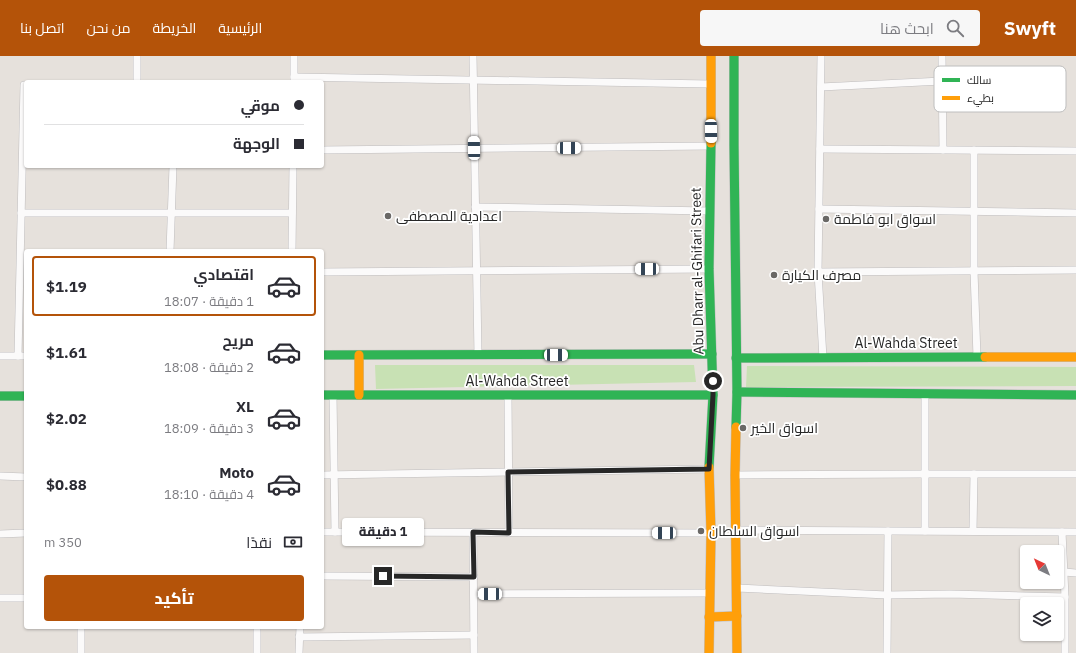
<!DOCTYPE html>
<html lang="ar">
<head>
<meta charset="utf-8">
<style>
	body { margin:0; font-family:"IBM Plex Sans",Cairo,sans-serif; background:#f7f7f7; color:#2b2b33; direction:rtl; height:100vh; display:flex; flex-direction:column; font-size:15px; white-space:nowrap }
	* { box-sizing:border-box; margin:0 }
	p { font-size:13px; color:#7c7c81 }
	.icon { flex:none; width:22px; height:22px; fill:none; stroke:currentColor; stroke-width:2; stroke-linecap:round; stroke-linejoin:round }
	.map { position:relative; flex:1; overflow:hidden; direction:ltr }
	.details { position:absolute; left:24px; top:193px; width:300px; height:380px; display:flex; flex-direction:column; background:#fff; border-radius:4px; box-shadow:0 1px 3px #0004; direction:rtl }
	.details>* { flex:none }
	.banner { position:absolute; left:24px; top:24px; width:300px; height:88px; border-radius:4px; box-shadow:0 1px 3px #0004; direction:rtl; display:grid; align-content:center; height:88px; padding:0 20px; background:#fff }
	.needle { width:26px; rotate:317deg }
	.buttons { position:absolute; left:1020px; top:489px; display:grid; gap:8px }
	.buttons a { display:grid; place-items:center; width:44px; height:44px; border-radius:4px; background:#fff; box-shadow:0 1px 3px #0004; font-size:20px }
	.end { position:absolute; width:18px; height:18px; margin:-9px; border:5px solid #272727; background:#fff; box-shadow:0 0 0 2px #fff }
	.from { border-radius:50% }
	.bubble { position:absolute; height:28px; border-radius:4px; background:#fff; box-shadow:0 1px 3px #0004; font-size:13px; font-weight:800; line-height:28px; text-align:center; direction:rtl }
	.car { position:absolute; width:12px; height:24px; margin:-12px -6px; border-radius:5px; box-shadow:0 0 3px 1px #0007; background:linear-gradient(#fff 24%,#345 0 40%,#fff 0 76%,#345 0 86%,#fff 0) }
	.banner b { display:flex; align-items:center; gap:14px; height:38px; font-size:15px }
	.banner b+b { border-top:1px solid #e1e1e2 }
	.banner i { width:10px; height:10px; background:#2b2b33 }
	ul { padding:7px 0 0; list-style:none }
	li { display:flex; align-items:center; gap:12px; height:60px; margin:0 8px 6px; padding:0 12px; border:2px solid transparent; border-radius:4px }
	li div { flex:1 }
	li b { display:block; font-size:15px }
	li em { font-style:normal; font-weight:800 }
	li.current { border-color:#b45309 }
	li>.icon { width:36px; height:36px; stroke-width:1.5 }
	.pay { display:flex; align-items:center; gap:10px; height:44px; padding:0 20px; font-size:15px }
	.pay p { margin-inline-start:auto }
	.cta { display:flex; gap:8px; margin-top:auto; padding:8px 20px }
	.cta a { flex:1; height:46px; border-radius:4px; background:#b45309; color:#fff; font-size:16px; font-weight:800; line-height:46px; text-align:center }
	header { display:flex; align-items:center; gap:24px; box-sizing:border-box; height:56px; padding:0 20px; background:#b45309; color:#fff }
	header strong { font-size:19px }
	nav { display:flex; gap:22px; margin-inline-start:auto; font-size:14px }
	.search { width:280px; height:36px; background:#f7f7f7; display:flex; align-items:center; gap:10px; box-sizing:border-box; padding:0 14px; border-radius:4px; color:#7c7c81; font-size:15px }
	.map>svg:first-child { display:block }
	.green { fill:#c8e1b4 }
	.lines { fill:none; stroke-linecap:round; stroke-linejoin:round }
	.street-casing { stroke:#bfbdbe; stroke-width:8 }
	.fast-casing { stroke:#bfbdbe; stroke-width:10 }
	.slow-casing { stroke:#bfbdbe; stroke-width:10 }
	.street { stroke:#fbfafa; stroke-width:7 }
	.fast { stroke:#30b455; stroke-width:9 }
	.slow { stroke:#ff9f0a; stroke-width:9 }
	.route { stroke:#272727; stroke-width:5 }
	.poi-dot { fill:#6a6866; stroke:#fff; stroke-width:1.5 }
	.labels { text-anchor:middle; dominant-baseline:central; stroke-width:3.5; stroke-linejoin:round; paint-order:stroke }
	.poi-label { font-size:14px; fill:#272727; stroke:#fff; text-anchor:start }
	.street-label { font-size:14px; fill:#272727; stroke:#fff }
	.key { fill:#fff; stroke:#bebebe; stroke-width:1 }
	.key-label { font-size:11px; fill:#272727 }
</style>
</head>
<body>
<header>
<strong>Swyft</strong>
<div class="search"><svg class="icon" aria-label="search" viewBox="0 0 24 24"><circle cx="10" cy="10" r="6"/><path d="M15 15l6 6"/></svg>ابحث هنا</div>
<nav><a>الرئيسية</a><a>الخريطة</a><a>من نحن</a><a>اتصل بنا</a></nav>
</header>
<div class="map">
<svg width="1076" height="597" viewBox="0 0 1076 597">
	<rect width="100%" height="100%" fill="#e6e1dc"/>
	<g class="green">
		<path d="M375,309H694L696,326L376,333Z"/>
		<path d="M747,310L1076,311V330L746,331Z"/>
	</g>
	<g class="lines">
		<defs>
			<g id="street">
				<path d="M473,0L478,299"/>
				<path d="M821,0L818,216L823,302"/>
				<path d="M942,0L943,94"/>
				<path d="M294,21L710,28"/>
				<path d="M137,26V0"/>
				<path d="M294,26V0"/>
				<path d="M821,31L942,25"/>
				<path d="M820,93L1076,95"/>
				<path d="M322,94L711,90"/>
				<path d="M974,94V215L977,301"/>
				<path d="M475,151L710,155"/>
				<path d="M819,153L1076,157"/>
				<path d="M21,157H292"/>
				<path d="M170,195L173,110"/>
				<path d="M292,195L293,110"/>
				<path d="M322,216L709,213"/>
				<path d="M818,216L1076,214"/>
				<path d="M0,300H26"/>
				<path d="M18,300L24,29H26"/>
				<path d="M925,338V475"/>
				<path d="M333,339L335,476"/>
				<path d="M508,339L509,477"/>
				<path d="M322,419L709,413"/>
				<path d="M735,419L925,418H1076"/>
				<path d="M0,420L26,421"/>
				<path d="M736,474L1076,476"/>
				<path d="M973,475L974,418"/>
				<path d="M322,476L711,477"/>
				<path d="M473,476L474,597"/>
				<path d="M1062,476L1065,541V597"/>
				<path d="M0,478L26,477"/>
				<path d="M1064,516L1076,517"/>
				<path d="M322,520L474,521"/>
				<path d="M737,532L887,539L950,538L1065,541"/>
				<path d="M474,538L710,537"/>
				<path d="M0,542H26"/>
				<path d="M257,571V597"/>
				<path d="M299,581L474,579"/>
				<path d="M81,597V571"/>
				<path d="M299,597L300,571"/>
				<path d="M887,597L888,475"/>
			</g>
			<g id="fast">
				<path d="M734,0V89L737,336L736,371"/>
				<path d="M322,299L712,298"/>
				<path d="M736,302L985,301"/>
				<path d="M737,336L1076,339"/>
				<path d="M322,339H713"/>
				<path d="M0,340H26"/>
				<path d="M709,411L713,339L709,213L711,87"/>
			</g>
			<g id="slow">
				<path d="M711,0V87"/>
				<path d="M359,299V339"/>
				<path d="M985,301H1076"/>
				<path d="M736,371L735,419L737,597"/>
				<path d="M709,561L737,560"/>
				<path d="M709,597L711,477L709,411"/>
			</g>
		</defs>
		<use href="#street" class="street-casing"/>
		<use href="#fast" class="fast-casing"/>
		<use href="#slow" class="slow-casing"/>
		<use href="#street" class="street"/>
		<use href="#fast" class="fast"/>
		<use href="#slow" class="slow"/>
	</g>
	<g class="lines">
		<path class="route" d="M383,520L474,521L473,476L509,477L508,416L709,413L713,339V325"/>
	</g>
	<g class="poi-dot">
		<circle cx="388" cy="160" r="4"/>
		<circle cx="826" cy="163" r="4"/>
		<circle cx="774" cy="219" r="4"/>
		<circle cx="743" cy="372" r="4"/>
		<circle cx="701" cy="475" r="4"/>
	</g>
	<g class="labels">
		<g class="poi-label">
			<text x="396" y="160">اعدادية المصطفى</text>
			<text x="834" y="163">اسواق ابو فاطمة</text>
			<text x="782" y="219">مصرف الكيارة</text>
			<text x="751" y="372">اسواق الخير</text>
			<text x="709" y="475">اسواق السلطان</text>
		</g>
		<g class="street-label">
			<text transform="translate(697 215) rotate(-91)">Abu Dharr al-Ghifari Street</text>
			<text x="906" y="287">Al-Wahda Street</text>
			<text x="517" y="325">Al-Wahda Street</text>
		</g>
	</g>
	<rect x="934" y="10" width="132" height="46" rx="6" class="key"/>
	<rect x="942" y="22" width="18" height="4" fill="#30b455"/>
	<rect x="942" y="40" width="18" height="4" fill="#ff9f0a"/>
	<g class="key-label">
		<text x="967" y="28">سالك</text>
		<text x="967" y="46">بطيء</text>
	</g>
</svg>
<div class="buttons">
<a><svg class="needle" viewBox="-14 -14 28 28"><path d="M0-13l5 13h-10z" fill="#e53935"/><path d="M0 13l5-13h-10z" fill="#7c7c81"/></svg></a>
<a><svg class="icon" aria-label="layers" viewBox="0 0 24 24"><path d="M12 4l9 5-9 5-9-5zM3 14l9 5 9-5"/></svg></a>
</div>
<i class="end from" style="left:713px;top:325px"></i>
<i class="end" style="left:383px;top:520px"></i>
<div class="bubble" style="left:342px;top:462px;width:82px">1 دقيقة</div>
<i class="car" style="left:711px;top:75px;rotate:179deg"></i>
<i class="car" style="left:474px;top:92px;rotate:359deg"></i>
<i class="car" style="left:569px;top:92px;rotate:90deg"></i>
<i class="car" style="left:647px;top:213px;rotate:270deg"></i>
<i class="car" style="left:556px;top:299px;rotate:90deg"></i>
<i class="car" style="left:664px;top:477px;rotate:270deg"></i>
<i class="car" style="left:490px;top:538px;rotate:270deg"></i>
<div class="banner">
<b><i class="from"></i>موقي</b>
<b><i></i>الوجهة</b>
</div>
<section class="details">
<ul>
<li class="current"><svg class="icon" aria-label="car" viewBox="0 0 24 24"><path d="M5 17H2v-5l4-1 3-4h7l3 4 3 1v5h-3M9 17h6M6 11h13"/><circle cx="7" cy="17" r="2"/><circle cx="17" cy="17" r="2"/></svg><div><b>اقتصادي</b><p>1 دقيقة · 18:07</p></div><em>$1.19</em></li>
<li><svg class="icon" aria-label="car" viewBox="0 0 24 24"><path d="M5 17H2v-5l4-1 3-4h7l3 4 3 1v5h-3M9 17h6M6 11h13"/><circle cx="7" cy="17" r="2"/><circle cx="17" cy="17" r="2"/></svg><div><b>مريح</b><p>2 دقيقة · 18:08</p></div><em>$1.61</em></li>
<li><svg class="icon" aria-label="car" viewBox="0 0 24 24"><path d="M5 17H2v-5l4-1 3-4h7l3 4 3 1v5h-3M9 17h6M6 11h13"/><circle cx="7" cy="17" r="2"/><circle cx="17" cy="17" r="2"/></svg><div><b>XL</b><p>3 دقيقة · 18:09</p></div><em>$2.02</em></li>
<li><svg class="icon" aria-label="car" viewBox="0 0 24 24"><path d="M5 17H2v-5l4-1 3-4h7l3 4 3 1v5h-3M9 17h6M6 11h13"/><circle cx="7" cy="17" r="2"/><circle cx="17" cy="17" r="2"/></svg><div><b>Moto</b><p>4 دقيقة · 18:10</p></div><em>$0.88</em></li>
</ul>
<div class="pay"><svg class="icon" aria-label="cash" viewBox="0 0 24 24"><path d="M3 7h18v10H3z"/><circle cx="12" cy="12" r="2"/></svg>نقدًا<p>350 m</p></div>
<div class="cta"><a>تأكيد</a></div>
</section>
</div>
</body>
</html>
